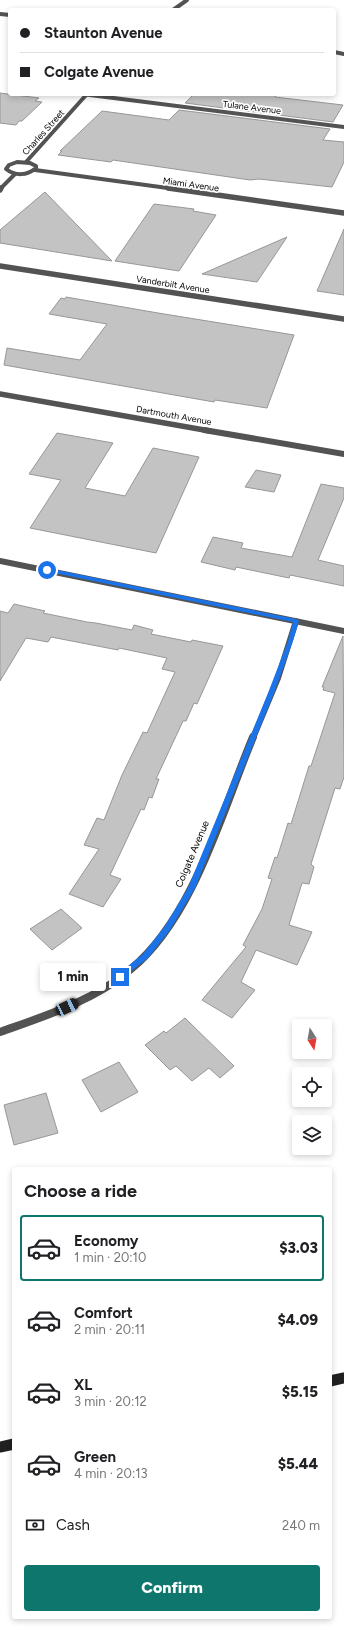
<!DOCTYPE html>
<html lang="en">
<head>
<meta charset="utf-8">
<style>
	body { margin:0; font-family:Figtree,sans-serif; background:#f2f2f2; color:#202124; height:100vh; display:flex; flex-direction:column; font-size:15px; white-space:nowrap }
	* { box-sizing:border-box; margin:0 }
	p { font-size:13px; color:#757577 }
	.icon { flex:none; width:22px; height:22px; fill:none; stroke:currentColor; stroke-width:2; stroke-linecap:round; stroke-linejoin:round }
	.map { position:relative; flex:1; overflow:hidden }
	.side { position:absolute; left:12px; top:1167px; width:320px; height:452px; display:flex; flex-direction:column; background:#fff; border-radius:4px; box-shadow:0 2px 6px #0003 }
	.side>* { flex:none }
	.guide { position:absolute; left:8px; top:8px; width:328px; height:88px; border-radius:4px; box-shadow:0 2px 6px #0003; display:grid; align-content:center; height:88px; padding:0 12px; background:#fff }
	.needle { width:26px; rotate:169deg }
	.fabs { position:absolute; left:292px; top:1019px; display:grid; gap:8px }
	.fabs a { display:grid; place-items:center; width:40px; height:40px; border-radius:4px; background:#fff; box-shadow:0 2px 6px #0003; font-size:20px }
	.end { position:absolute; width:18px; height:18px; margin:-9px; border:5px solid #1a73e8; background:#fff; box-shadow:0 0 0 2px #fff }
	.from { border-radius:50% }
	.bubble { position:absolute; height:28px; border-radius:4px; background:#fff; box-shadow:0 2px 6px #0003; font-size:13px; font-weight:800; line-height:28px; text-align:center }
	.car { position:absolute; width:12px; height:24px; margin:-12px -6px; border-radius:5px; box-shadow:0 0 3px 1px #0007; background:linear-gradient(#222 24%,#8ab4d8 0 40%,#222 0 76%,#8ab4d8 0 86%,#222 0) }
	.guide b { display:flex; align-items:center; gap:14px; height:38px; font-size:15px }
	.guide b+b { border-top:1px solid #e0e0e0 }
	.guide i { width:10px; height:10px; background:#202124 }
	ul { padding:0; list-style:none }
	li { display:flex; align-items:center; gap:12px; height:66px; margin:0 8px 6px; padding:0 4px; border:2px solid transparent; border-radius:4px }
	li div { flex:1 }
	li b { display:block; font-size:15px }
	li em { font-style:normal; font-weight:800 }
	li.current { border-color:#0f766e }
	li>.icon { width:36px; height:36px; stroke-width:1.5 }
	h2 { padding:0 12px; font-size:18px; line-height:48px }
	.pay { display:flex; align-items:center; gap:10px; height:44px; padding:0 12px; font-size:15px }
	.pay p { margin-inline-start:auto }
	.button { display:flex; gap:8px; margin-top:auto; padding:8px 12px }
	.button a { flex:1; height:46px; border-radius:4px; background:#0f766e; color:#fff; font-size:16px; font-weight:800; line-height:46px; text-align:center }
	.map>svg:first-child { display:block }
	.building { fill:#c3c3c3; stroke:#979797 }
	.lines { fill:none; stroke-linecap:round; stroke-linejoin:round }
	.minor-far3 { stroke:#535353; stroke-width:4 }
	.minor-far2 { stroke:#535353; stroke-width:5.5 }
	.minor-far1 { stroke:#535353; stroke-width:6 }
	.minor { stroke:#535353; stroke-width:8 }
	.tertiary { stroke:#535353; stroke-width:4 }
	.secondary { stroke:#202020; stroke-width:11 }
	.route { fill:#1a73e8 }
	.labels { text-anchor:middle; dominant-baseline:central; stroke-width:3.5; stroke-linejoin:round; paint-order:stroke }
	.far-street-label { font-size:9px; fill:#000; stroke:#fff }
	.street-label { font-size:10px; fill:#000; stroke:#fff }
</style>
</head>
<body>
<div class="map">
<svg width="344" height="1631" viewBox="0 0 344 1631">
	<rect width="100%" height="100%" fill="#fff"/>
	<g class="building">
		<path d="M0,93L39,98L35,101L42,102L22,121H19L16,125L0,123Z"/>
		<path d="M194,94H277L275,97L343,105L333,122L185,103Z"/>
		<path d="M179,110L330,129L323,140L344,142V162L332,187L259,179L250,180L113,160L111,162L58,155L62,151H60L102,111L169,120Z"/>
		<path d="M45,192L112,261L0,243V230Z"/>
		<path d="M154,204L194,209L193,211L216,215L179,271L115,261Z"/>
		<path d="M344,229V295L317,291Z"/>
		<path d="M287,237L257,282L202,274Z"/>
		<path d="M66,297L158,313L294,335L267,408L215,400L214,402L4,365L7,348L80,360L107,324L49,314L61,298L65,299Z"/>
		<path d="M57,433L113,443L85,488L125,496L153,448L199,457L156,553L30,528L61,480L29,474Z"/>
		<path d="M256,470L281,475L274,492L245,487Z"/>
		<path d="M321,484L344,488V498L318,560L344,566V586L290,575L289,578L236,567L235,570L201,562L213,537L243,543L241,548L292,557Z"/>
		<path d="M14,604L45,611L43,613L87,622L96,623L132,630L134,625L153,630L151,634L191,642L192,640L223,646L197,704L194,703L186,721H183L156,779H159L152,798L149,797L144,810L141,809L110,875L121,879L103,907L69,894L99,849L84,845L97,818L104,820L122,775L143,732L147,733L175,672L162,669L167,658L119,648L118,650L51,637L48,642L26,638L0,681V611L8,613Z"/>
		<path d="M343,636L344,777L340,789L335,788L311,864L314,867L309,884L302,883L289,925L312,932L297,965L256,950L241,982L255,990L232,1018L202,1000L246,947L243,945L262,909L272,879L268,878L275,857L277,858L288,823L291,824L309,766H311L335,693L323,690L324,687H322Z"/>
		<path d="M61,909L82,928L52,950L30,929Z"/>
		<path d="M185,1018L234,1066L220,1078L209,1068L192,1081L176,1066L170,1070L145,1045L164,1031L166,1033Z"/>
		<path d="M119,1062L138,1092L101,1112L82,1080Z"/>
		<path d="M46,1093L58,1133L14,1145L4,1105Z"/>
	</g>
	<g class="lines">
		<g class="minor-far3">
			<path d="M173,10L187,0"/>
			<path d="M82,94L344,127"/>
			<path d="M17,162L30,163L36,166V168C27,176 15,176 6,169L9,165Z"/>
			<path d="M26,162L87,94"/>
			<path d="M35,170L175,189"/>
			<path d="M0,189L15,174"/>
		</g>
		<g class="minor-far2">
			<path d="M168,188L344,213"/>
			<path d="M0,190L1,188"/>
			<path d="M0,266L344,319"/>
			<path d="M0,394L210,431"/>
		</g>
		<g class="minor-far1">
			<path d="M204,430L344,454"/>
			<path d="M0,561L344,631"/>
			<path d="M253,738L278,678L296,621"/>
		</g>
		<path class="minor" d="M0,1032C45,1016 94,1001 131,969C194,917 222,811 253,737"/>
		<g class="tertiary">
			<path d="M0,14L10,15"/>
			<path d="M334,52L344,54"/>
		</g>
		<g class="secondary">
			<path d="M330,1381L344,1378"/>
			<path d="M0,1447L14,1444"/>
		</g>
	</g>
	<path class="route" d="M47,568L296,619L299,621L293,641L274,693L195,888L170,930L148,958L120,980L117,979V975L143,954L165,926L188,888L268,693L288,641L293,622L45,571V569Z"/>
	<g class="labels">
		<g class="far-street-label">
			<text transform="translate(252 107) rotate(7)">Tulane Avenue</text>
			<text transform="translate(43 132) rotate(-48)">Charles Street</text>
			<text transform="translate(191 184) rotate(8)">Miami Avenue</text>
			<text transform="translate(173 284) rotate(9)">Vanderbilt Avenue</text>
			<text transform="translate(174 415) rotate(10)">Dartmouth Avenue</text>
		</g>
		<g class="street-label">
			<text transform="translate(192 854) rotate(-67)">Colgate Avenue</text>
		</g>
	</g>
</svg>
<div class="fabs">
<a><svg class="needle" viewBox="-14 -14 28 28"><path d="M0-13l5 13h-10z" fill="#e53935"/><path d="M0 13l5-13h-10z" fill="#757577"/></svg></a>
<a><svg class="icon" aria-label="locate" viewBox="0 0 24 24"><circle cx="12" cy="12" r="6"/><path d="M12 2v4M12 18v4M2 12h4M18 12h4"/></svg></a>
<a><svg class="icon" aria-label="layers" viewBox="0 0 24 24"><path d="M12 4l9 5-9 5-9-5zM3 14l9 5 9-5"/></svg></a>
</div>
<i class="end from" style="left:47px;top:570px"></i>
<i class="end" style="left:120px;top:977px"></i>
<div class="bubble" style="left:40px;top:963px;width:66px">1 min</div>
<i class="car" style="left:67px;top:1007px;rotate:65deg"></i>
<div class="guide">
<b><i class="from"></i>Staunton Avenue</b>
<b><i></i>Colgate Avenue</b>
</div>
<section class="side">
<h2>Choose a ride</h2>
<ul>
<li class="current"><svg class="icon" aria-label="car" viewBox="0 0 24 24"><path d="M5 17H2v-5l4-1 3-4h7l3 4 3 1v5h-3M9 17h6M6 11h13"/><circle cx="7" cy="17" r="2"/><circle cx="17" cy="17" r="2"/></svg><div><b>Economy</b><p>1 min · 20:10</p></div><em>$3.03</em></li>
<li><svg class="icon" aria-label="car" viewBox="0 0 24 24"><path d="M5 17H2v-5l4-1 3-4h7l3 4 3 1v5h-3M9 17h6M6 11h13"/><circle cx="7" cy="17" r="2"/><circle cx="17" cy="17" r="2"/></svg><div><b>Comfort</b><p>2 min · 20:11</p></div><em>$4.09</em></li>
<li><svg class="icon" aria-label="car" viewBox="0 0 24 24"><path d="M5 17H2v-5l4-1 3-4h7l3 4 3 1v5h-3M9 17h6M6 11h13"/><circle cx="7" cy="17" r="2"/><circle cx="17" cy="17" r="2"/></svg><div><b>XL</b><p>3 min · 20:12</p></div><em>$5.15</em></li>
<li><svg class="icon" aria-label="car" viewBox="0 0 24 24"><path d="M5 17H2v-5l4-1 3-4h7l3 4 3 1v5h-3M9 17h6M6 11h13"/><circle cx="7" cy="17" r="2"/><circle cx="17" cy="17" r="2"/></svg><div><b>Green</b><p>4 min · 20:13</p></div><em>$5.44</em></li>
</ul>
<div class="pay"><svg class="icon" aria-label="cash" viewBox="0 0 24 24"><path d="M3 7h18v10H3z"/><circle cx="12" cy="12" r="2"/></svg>Cash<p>240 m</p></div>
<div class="button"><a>Confirm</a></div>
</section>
</div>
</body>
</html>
